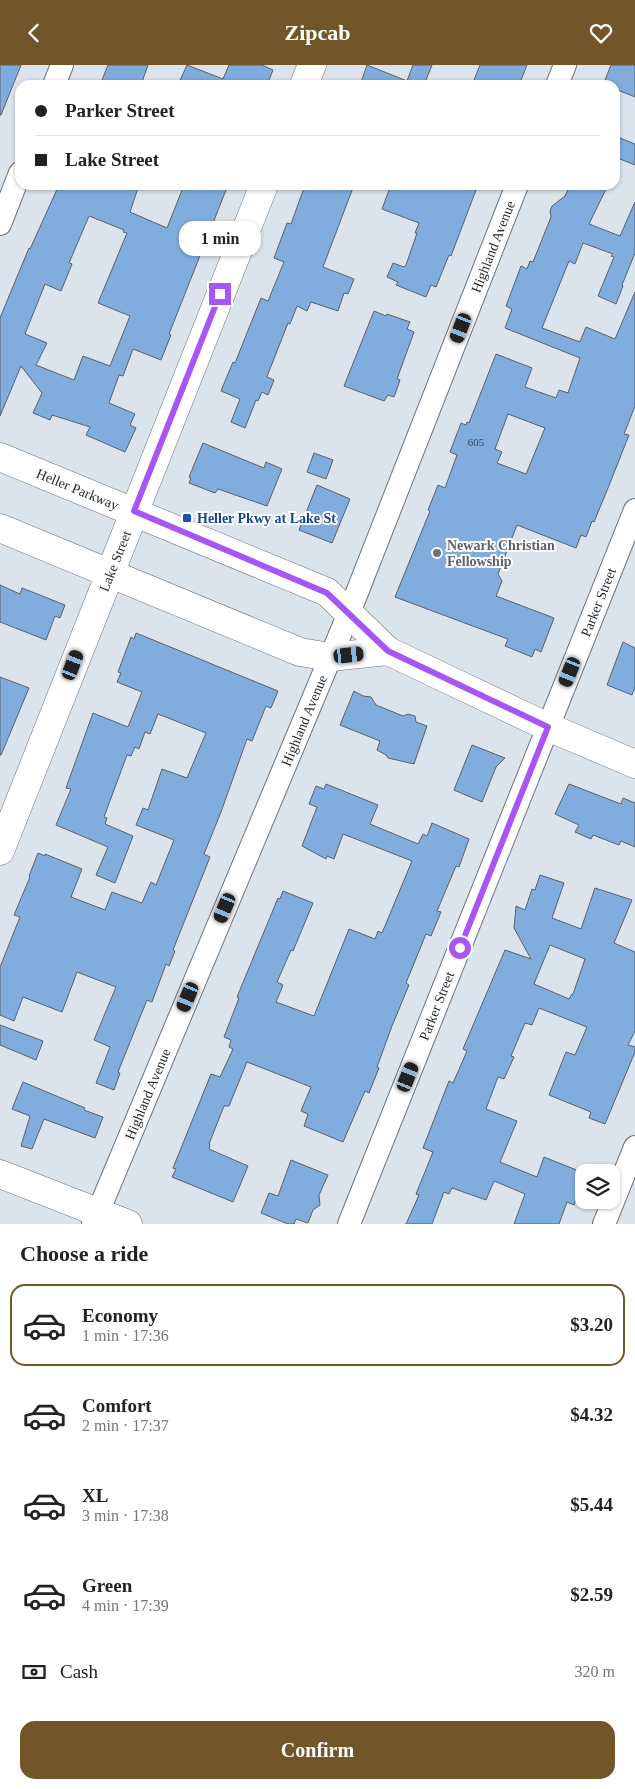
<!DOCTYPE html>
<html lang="en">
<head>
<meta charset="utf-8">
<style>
	body { margin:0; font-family:"Times New Roman",serif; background:#f6f6f6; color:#222; height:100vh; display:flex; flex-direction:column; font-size:19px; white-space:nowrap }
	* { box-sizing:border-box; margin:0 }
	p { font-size:16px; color:#767676 }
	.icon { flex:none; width:28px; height:28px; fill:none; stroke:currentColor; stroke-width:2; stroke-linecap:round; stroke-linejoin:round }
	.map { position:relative; height:1159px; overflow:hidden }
	.sheet { display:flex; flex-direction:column; background:#fff; flex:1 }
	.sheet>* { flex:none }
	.hud { position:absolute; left:15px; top:15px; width:605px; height:110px; border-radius:15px; box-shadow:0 1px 4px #0004; display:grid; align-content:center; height:110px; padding:0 20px; background:#fff }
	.buttons { position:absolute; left:575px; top:1099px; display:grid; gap:10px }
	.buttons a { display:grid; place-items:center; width:45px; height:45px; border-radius:10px; background:#fff; box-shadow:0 1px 4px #0004; font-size:25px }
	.end { position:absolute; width:22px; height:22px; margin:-11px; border:6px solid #a855f7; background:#fff; box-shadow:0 0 0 2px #fff }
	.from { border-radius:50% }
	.bubble { position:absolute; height:35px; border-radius:15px; background:#fff; box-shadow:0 1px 4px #0004; font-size:16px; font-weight:700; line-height:35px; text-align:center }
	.car { position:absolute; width:15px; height:30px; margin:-15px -8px; border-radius:6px; box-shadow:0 0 4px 1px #0007; background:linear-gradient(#222 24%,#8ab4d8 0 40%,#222 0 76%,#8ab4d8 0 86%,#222 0) }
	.hud b { display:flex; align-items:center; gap:18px; height:48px; font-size:19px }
	.hud b+b { border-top:1px solid #e0e0e0 }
	.hud i { width:12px; height:12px; background:#222 }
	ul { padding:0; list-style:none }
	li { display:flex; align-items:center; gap:15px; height:82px; margin:0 10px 8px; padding:0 10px; border:2px solid transparent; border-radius:15px }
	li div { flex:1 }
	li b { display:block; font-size:19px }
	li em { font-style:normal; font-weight:700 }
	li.active { border-color:#725528 }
	li>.icon { width:45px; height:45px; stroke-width:1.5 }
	h2 { padding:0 20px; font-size:22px; line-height:60px }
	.pay { display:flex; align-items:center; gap:12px; height:55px; padding:0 20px; font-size:19px }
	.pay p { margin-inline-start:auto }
	.cta { display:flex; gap:10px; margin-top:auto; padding:10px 20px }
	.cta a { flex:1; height:58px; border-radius:15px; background:#725528; color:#fff; font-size:20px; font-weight:700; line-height:58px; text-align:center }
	header { display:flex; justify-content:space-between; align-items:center; height:65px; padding:0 20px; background:#725528; color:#fff; font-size:22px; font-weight:700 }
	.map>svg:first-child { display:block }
	.building { fill:#81acde; stroke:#5a6169; fill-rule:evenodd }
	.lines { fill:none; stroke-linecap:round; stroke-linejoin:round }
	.street-casing { stroke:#6c737c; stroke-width:24 }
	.secondary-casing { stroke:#6c737c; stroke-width:29 }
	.street { stroke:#fff; stroke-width:22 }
	.secondary { stroke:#fff; stroke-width:28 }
	.route { stroke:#a855f7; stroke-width:6 }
	.transit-dot { fill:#1a4fb4; stroke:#fff; stroke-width:2 }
	.worship-dot { fill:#6b7280; stroke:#fff; stroke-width:2 }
	.labels { text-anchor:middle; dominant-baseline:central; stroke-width:4; stroke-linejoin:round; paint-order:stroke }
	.number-label { font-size:11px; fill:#3b4858 }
	.street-label { font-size:14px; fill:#24272b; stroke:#fff }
	.transit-label { font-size:14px; font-weight:bold; fill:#164399; stroke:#fff; text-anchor:start }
	.worship-label { font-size:14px; font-weight:bold; fill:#5b616d; stroke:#fff; text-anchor:start }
</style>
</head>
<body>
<header><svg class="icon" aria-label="back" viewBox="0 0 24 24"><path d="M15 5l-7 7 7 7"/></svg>Zipcab<svg class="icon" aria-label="heart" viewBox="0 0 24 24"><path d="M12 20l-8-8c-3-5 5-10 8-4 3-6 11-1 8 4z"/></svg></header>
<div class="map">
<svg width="635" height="1159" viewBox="0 0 635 1159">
	<rect width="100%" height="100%" fill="#dbe3ed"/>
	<g class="building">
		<path d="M0,0H21L1,50H0Z"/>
		<path d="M108,0H148L141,20H100Z"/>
		<path d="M187,0L223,14L229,0H262L273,5L267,20H178Z"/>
		<path d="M367,0L407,16L413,0H432L424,20H360Z"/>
		<path d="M480,0H527L519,20H472Z"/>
		<path d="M611,0H635V32L615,24V20H603Z"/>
		<path d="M615,71L635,79V100L615,92Z"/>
		<path d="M59,120H139L130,147L167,163L184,120H228L169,269L171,270L161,295L133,284L123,311L119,310L109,338L135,349L130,360L136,363L125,387L86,370L90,362L52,350L50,355L33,348L42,328L21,301L0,351V253L29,183L30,184ZM89,151L124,165L123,167L127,168L98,238L130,251L110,301L83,291L74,315L36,300L47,278L25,269L45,219L61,226L72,199L69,198Z"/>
		<path d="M305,120H354L323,202L354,214L348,229L344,228L338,246L311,237L307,246L297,241L290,259L288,258L268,309L267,312L274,315L268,330L262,327L258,336L256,335L245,363L231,357L240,334L221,326L233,297L235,298L261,233L268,236L284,197L274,193L287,158L291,159Z"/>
		<path d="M391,120H463L476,125L451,191L449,190L436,222L431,220L426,232L396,220L398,217L387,212L393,198L404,202L406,200L417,168H415L419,158L382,144Z"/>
		<path d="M570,120H608L589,159L620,171L635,137V188L622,220L623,221L616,239L598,231L614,192L611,191L613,189L583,178L575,199L569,196L542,263L580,277L586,262L615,274L635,227V341L624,369L629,370L608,423L594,457L592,456L586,472L581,470L576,483L517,460L498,509L502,516L496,531L554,553L541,587L535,584L532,592L505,581L508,574L505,573L395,532L430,446L428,445L438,420L445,423L457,390L450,387L461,358L466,360L467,357L469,358L496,289L532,303L525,322L556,333L559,325L568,328L580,293L505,263L512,244L506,241L521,201L527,204L530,196L533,197L551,152L550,146L552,141L565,131ZM508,349L545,363L526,409L497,398L502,387L495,384Z"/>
		<path d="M374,246L386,251L387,249L410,257L407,264L414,267L397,314L400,315L394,332L388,330L384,336L344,321Z"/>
		<path d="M203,378L264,403L266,397L282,404L267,441L218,424L215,428L189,418L191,413L189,412Z"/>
		<path d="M314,388L333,395L326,414L307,407Z"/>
		<path d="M317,420L350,434L332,478L299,465Z"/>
		<path d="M0,520L20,529L22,523L65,540L60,553L55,551L46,575L0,557Z"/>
		<path d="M136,568L278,626L271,643L266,641L252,676L247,674L221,747L204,789L210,792L173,885L175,886L169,901L166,899L152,937L147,935L118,1007L120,1008L114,1025L96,1018L110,982L94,975L116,922L77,907L62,947L23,932L14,956L0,950V902L20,852L14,850L30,812L29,811L38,788L45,791V789L82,804L71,832L105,845L112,827L142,838L151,817L156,820L174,775L136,760L143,743L148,745L162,704L187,713L206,668L158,649L150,669L145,667L139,684L135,682L131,691L127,690L104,752L107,753L105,759L133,771L115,818L96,810L108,782L56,760L71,724L66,723L93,648L128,662L142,627L117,617L121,608L118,607L131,572L134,574Z"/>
		<path d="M623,577L635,583V622L632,630L607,620Z"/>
		<path d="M0,612L29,623L1,690H0Z"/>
		<path d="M354,626L363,631L371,632L376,640L403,651L408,649L415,651L416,657L427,661L414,699L388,693L386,690L377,685L380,676L340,660Z"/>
		<path d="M472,680L505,693L496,702L482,737L454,725Z"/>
		<path d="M326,719L378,740L370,759L418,779L423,769L427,771L432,758L469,774L459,802L456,801L437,846L441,847L431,871L426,869L406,918L409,920L392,961L377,1002L379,1003L369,1028L365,1026L343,1077L304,1061L308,1049L301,1046L311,1022L247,997L229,1041H224L209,1079H210L209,1084L248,1101L233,1137L172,1112L176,1104L173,1103L211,1009L220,1012L233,984L229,982L231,975L224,972L239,933L237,932L278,833L280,834L283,826L313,838L293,886L291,885L277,917L283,920L276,937L314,951L349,864L375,874L378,866L382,868L412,796L343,769L334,794L327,791L326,794L302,781L317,742L309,739L316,721L324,724Z"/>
		<path d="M569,719L621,739L623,733L635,738V782L621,776L619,780L593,770L591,774L575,767L579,760L555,749Z"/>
		<path d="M540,810L564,818L552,853L581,864L595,823L632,835L614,878L635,887V966L628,980L635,982V987L605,1059L589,1053L591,1047L549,1030L566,987L575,990L587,962L539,943L532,960L525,958L511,991L514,992L504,1014L498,1012L486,1044L517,1056L500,1097L537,1112L544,1092L584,1108V1114L574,1140L567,1137L559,1159H514L525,1129L494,1116L486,1135L452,1123L449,1129L444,1127L432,1159H406L419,1130L416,1129L433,1087L423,1083L449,1016L453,1018L467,986L463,984L505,885L531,894L514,863L516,841L525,845L532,824L535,825ZM550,880L585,894L573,929H572L569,934L534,919Z"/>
		<path d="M0,960L43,976L36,995L0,980Z"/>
		<path d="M23,1017L85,1043L84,1045L103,1052L95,1073L44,1054L32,1084L21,1081L30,1051L12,1044Z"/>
		<path d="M291,1095L328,1110L319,1130L320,1140L313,1145L308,1158L296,1154L294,1159H288L261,1148L269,1128L278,1131Z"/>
	</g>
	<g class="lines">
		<defs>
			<g id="street">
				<path d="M54,20L62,0"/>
				<path d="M557,20L565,0"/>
				<path d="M0,159L20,108"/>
				<path id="s1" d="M93,1159L349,548L517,120"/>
				<path id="s2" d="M349,1159L635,445"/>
				<path d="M604,1159L635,1082"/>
			</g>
			<g id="secondary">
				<path d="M304,20L312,0"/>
				<path id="s3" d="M0,392L327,527L388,586L548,662L635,699"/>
				<path d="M0,463L300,587L330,592L388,586"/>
				<path id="s4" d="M0,786L264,120"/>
				<path d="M0,1109L128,1159"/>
			</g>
		</defs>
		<use href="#street" class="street-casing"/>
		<use href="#secondary" class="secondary-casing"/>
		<use href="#street" class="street"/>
		<use href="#secondary" class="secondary"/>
	</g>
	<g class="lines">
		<path class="route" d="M220,229L134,446L327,528L388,586L548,662L460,883"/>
	</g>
	<rect class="transit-dot" x="182" y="448" width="10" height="10" rx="2.5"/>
	<circle class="worship-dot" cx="437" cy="488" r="5"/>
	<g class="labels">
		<g class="number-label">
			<text x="476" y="377">605</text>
		</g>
		<g class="street-label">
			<text stroke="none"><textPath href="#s1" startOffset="1056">Highland Avenue</textPath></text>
			<text stroke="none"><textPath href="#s3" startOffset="84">Heller Parkway</textPath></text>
			<text stroke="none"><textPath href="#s4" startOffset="312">Lake Street</textPath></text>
			<text stroke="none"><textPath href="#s2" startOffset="670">Parker Street</textPath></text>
			<text stroke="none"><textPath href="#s1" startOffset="546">Highland Avenue</textPath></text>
			<text stroke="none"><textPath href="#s2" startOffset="235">Parker Street</textPath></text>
			<text stroke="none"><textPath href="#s1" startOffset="141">Highland Avenue</textPath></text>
		</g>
		<g class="transit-label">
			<text x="197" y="453">Heller Pkwy at Lake St</text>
		</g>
		<g class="worship-label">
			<text x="447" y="480">Newark Christian<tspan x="447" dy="16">Fellowship</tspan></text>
		</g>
	</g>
</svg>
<div class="buttons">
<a><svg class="icon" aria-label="layers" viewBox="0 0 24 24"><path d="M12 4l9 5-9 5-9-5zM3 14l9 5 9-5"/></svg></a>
</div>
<i class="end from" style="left:460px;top:883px"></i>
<i class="end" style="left:220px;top:229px"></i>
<div class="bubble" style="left:179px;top:156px;width:82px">1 min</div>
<i class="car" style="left:461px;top:263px;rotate:201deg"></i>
<i class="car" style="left:349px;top:590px;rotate:84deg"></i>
<i class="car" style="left:73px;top:600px;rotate:21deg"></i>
<i class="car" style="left:570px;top:607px;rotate:202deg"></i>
<i class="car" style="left:225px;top:843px;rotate:203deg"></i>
<i class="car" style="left:188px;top:932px;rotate:203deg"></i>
<i class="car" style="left:408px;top:1012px;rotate:22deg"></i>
<div class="hud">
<b><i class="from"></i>Parker Street</b>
<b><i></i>Lake Street</b>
</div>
</div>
<section class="sheet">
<h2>Choose a ride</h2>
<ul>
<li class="active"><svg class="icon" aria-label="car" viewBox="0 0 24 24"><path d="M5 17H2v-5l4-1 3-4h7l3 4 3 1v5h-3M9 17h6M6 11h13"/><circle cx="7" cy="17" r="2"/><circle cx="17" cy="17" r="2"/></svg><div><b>Economy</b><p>1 min · 17:36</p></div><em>$3.20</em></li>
<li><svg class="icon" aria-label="car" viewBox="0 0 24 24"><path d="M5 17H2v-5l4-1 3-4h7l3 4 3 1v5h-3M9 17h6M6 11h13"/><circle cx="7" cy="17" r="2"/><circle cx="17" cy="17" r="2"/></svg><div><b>Comfort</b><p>2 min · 17:37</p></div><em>$4.32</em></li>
<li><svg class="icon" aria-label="car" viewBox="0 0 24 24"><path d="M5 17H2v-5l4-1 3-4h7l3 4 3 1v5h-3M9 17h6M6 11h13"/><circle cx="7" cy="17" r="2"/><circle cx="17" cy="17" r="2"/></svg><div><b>XL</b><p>3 min · 17:38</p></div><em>$5.44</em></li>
<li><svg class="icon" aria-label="car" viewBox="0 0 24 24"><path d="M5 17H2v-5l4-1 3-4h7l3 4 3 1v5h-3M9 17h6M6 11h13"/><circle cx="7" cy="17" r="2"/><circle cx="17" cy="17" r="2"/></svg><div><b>Green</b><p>4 min · 17:39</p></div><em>$2.59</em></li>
</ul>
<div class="pay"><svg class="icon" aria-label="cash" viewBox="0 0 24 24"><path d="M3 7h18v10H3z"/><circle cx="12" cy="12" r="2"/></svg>Cash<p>320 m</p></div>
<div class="cta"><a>Confirm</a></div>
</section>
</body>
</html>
